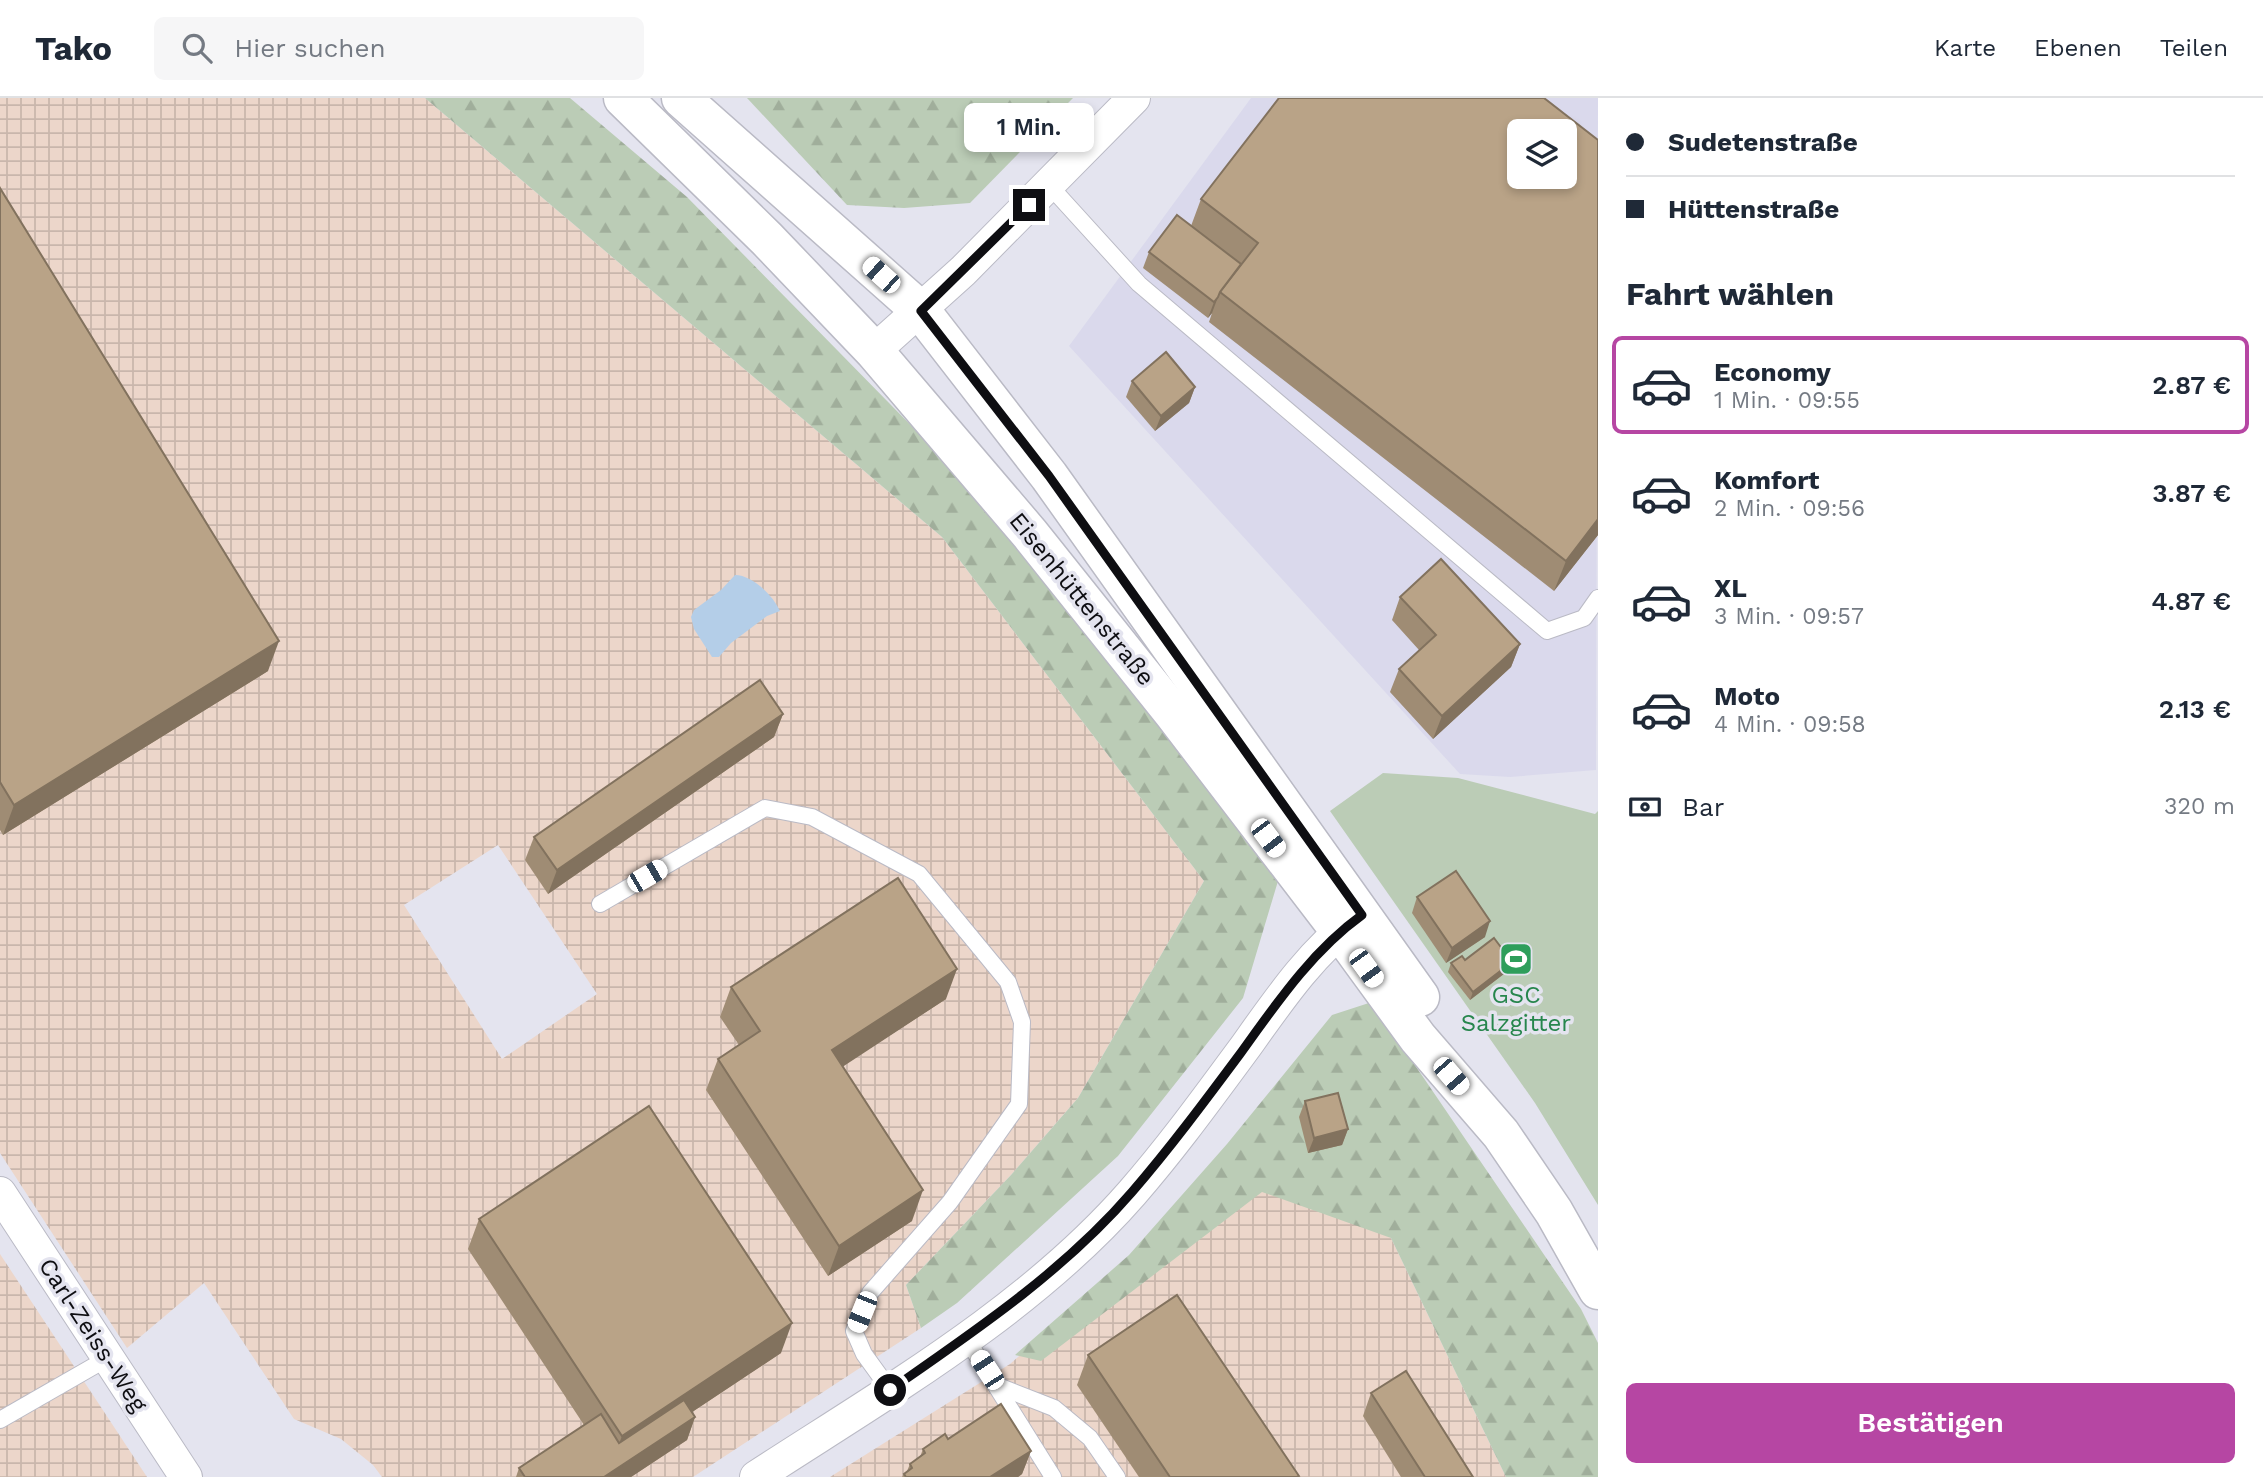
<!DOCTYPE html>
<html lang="de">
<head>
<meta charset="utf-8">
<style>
	body { margin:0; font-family:"Work Sans",sans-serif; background:#f6f6f7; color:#1f2937; height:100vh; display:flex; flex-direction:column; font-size:26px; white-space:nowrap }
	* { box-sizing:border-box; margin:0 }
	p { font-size:23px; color:#747a83 }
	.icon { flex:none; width:38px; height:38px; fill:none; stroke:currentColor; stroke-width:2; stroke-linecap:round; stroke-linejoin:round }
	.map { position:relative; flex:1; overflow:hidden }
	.side { display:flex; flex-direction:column; background:#fff; width:665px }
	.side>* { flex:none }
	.hud { display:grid; align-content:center; height:154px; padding:0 28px; background:#fff }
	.buttons { position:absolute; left:1507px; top:21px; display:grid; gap:14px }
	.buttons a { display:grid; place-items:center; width:70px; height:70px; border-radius:10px; background:#fff; box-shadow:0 4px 10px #0003; font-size:35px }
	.end { position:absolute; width:32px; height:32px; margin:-16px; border:9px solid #0e0e12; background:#fff; box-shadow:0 0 0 4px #fff }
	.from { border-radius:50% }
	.bubble { position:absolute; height:49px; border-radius:10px; background:#fff; box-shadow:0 4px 10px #0003; font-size:23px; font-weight:600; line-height:49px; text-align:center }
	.car { position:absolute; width:21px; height:42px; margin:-21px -10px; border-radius:9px; box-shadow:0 0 5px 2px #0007; background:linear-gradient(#fff 24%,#345 0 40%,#fff 0 76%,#345 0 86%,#fff 0) }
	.hud b { display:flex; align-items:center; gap:24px; height:66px; font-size:26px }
	.hud b+b { border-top:2px solid #e0e1e3 }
	.hud i { width:18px; height:18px; background:#1f2937 }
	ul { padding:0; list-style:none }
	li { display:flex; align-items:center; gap:21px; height:98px; margin:0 14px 10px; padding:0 14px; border:4px solid transparent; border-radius:10px }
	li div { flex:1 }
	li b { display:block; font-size:26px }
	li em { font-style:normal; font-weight:600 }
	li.selected { border-color:#b646a3 }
	li>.icon { width:63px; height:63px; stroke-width:1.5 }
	h2 { padding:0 28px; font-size:32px; line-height:84px }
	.pay { display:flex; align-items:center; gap:18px; height:77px; padding:0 28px; font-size:26px }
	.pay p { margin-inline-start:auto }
	.primary-button { display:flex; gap:14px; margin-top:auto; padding:14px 28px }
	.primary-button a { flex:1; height:80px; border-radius:10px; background:#b646a3; color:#fff; font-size:28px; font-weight:600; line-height:80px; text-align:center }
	header { display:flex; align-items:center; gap:42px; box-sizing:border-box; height:98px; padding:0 35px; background:#fff; border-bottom:2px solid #e0e1e3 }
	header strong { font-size:33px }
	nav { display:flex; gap:38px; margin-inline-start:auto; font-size:24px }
	.search { width:490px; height:63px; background:#f6f6f7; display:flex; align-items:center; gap:18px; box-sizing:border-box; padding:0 24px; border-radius:10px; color:#747a83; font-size:26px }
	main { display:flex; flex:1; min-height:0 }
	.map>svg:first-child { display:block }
	.built { fill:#dad9ec; fill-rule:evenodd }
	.industrial { fill:url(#industrial-grid); fill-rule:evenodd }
	.grass { fill:#bbccb6 }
	.forest { fill:url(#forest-firs) }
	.water { fill:#b4cee8 }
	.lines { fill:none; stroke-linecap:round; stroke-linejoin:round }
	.lane-casing { stroke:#babac5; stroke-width:18 }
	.street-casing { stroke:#babac5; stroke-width:34 }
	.secondary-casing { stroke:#babac5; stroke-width:41 }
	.lane { stroke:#fff; stroke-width:16 }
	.street { stroke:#fff; stroke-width:32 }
	.secondary { stroke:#fff; stroke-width:38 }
	.wall { fill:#9f8c74 }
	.shaded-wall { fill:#82725e }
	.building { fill:#b9a387; stroke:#82725e; stroke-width:2; fill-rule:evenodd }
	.route { stroke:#0e0e12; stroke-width:9 }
	.labels { text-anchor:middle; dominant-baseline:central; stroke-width:7; stroke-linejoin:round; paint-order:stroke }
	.street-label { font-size:24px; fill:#0e0e12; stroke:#e4e4ef }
	.leisure-label { font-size:24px; fill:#27864d; stroke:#e4e4ef }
</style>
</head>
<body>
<header>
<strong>Tako</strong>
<div class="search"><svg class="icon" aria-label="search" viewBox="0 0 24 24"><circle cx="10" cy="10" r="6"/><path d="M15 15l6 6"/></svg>Hier suchen</div>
<nav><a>Karte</a><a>Ebenen</a><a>Teilen</a></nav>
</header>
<main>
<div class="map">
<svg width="1598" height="1379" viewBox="0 0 1598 1379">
	<defs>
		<pattern id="industrial-grid" width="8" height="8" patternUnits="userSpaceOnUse" patternTransform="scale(1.75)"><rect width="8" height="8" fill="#ecd6ca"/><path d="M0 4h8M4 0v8" fill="none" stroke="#c9b6ac"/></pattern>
		<pattern id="forest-firs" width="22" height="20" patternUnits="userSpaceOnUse" patternTransform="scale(1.75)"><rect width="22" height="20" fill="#bbccb6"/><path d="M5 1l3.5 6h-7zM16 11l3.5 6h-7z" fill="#a0ae9b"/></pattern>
	</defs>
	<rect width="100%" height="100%" fill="#e4e4ef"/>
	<path class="built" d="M1251,0H1598L1596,672L1510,679L1460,676L1069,248ZM1519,33H1564V79H1519Z"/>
	<g class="industrial">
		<path d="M0,0H425L942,439L1204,783L1078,1000L1011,1077L906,1187L921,1230L693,1379H382L373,1367L341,1341L294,1321L204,1185L127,1250L0,1055ZM498,747L597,896L502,961L404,807Z"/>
		<path d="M1231,1054L1391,1140L1506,1379H830L1010,1266L1131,1162Z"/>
		<path d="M0,1156L147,1379H0Z"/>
	</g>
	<path class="grass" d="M1383,675L1458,680L1595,716L1598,713V1107L1535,1005L1330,713Z"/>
	<g class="forest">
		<path d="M425,0H570L687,99L942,359L1220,688L1281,773L1243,900L1118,1058L957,1205L921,1230L906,1187L1011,1077L1078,1000L1204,783L942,439Z"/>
		<path d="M747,0H1073L970,105L904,110L847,107Z"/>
		<path d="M1372,904L1581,1211L1598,1245V1379H1506L1391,1140L1262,1094L1041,1263L1015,1257L1129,1157L1227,1046L1332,917Z"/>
	</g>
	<path class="water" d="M735,477C752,477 773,497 780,513L767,518L731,545L719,559H712L694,531L691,519L694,512L721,492Z"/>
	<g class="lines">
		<defs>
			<g id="lane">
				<path d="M1049,87L1139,186L1547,533L1584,520L1598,500"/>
				<path d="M600,806L765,710L812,719L919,776L1008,884L1022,924L1019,1006L950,1104L870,1195L854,1233L864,1256L890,1292"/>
				<path d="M966,1240L1053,1379"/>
				<path d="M998,1288L1054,1310L1090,1340L1117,1379"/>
				<path d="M0,1322L108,1260"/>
			</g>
			<g id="street">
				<path d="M874,253L963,173L1134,0"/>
				<path d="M0,1095L186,1379"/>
				<path d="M756,1379C885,1295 1030,1212 1132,1095C1173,1048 1209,998 1246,948C1278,903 1312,853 1357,820"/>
			</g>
			<g id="secondary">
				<path d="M623,0L767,141L874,253L1030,436L1173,615L1340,833L1418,940L1501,1036L1554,1114L1598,1192"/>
				<path d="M681,0L921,213L1049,378L1420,899"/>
			</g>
		</defs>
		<use href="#lane" class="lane-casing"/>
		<use href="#street" class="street-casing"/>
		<use href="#secondary" class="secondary-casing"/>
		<use href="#lane" class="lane"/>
		<use href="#street" class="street"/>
		<use href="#secondary" class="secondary"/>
	</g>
	<g class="wall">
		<path d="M1279,0L1598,437L1554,493L1209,224L1212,215L1208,220L1143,170L1149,154L1191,128L1201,101Z"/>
		<path d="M0,90L268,573L3,737L0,732Z"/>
		<path d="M1132,283L1195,289L1189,305L1155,333L1126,299Z"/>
		<path d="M1400,499L1520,546L1511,569L1433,641L1390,594L1399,571L1419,552L1392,522Z"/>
		<path d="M783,616L774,639L548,796L525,762L534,739Z"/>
		<path d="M1417,799L1485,839L1446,865L1412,815Z"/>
		<path d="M1465,862L1512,864L1509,872L1470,902L1448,874L1451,865Z"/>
		<path d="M731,889L946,901L842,968L912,1123L828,1178L706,992L718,961L739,947L720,919Z"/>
		<path d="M1305,1003L1348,1031L1342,1047L1308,1055L1299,1019Z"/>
		<path d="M479,1121L781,1255L692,1314L695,1319L687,1342L631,1379H516L519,1370L584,1327L468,1151Z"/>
		<path d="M1088,1257L1299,1378V1379H1139L1077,1287Z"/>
		<path d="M1371,1295L1473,1379H1401L1363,1318Z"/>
		<path d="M948,1341L1031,1353L1022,1376L1018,1379H902L904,1376L907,1373L910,1366L920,1359L923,1351Z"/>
	</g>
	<g class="shaded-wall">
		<path d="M1218,199L1212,215L1208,220L1214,204Z"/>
		<path d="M1195,289L1189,305L1155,333L1161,318Z"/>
		<path d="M1598,421V437L1554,493L1566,463Z"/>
		<path d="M279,543L268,573L3,737L14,707Z"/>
		<path d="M1520,546L1511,569L1433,641L1442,618Z"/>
		<path d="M783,616L774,639L548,796L557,772Z"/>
		<path d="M1490,823L1485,839L1446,865L1452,850Z"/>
		<path d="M1512,864L1509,872L1470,902L1473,894Z"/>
		<path d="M957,871L946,901L821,983L832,952Z"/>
		<path d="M1348,1031L1342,1047L1308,1055L1314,1040Z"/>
		<path d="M923,1092L912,1123L828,1178L839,1148Z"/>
		<path d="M792,1225L781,1255L611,1368L622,1338Z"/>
		<path d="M695,1319L687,1342L631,1379H604Z"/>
		<path d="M1031,1353L1022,1376L1018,1379H990Z"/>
	</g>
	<g class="building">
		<path d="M1279,0H1544L1598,42V421L1566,463L1220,194L1258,145L1201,101ZM1519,33H1564V79H1519Z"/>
		<path d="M0,90L279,543L14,707L0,684Z"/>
		<path d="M1177,117L1241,166L1220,194L1218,199L1214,204L1149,154Z"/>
		<path d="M1166,254L1195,289L1161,318L1132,283Z"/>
		<path d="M1441,461L1520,546L1442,618L1399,571L1436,537L1400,499Z"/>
		<path d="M760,582L783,616L557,772L534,739Z"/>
		<path d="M1456,773L1490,823L1452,850L1417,799Z"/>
		<path d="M898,780L957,871L832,952L923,1092L839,1148L718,961L760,933L731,889Z"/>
		<path d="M1494,840L1512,864L1473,894L1451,865L1462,858L1465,862Z"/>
		<path d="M1338,995L1348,1031L1314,1040L1305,1003Z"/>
		<path d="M649,1008L792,1225L622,1338L479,1121Z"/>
		<path d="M1177,1197L1299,1378L1297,1379H1170L1088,1257Z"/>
		<path d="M1406,1273L1473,1379H1425L1371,1295Z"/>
		<path d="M684,1302L695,1319L604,1379H525L519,1370L601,1316L619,1345Z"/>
		<path d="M1001,1306L1031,1353L990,1379H906L904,1376L912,1370L910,1366L925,1355L923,1351L945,1336L948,1341Z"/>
	</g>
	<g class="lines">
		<path class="route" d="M890,1292C975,1233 1064,1173 1132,1094C1170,1050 1205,1003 1240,956C1276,906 1312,853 1362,817L1049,378L921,213L1029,107"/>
	</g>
	<defs>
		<symbol id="stadium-square" viewBox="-11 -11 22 22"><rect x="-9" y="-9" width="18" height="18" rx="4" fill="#2e9e5b" stroke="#e4e4ef"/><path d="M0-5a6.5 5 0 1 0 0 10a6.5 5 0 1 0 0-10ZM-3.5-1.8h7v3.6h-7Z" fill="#fff"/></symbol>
	</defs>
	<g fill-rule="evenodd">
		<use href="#stadium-square" x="1497" y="842" width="38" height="38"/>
	</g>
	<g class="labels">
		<g class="street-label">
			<text transform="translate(1082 501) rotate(51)">Eisenhüttenstraße</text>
			<text transform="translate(93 1237) rotate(57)">Carl-Zeiss-Weg</text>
		</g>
		<g class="leisure-label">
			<text x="1516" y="897">GSC<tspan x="1516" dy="28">Salzgitter</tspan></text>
		</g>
	</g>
</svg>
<div class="buttons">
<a><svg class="icon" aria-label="layers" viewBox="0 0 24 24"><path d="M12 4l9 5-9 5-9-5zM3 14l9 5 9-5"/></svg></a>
</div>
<i class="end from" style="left:890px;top:1292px"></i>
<i class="end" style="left:1029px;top:107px"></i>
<div class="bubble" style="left:964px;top:5px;width:130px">1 Min.</div>
<i class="car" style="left:881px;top:177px;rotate:312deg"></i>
<i class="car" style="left:1268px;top:740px;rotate:143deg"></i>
<i class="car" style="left:647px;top:778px;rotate:60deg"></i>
<i class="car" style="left:1366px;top:870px;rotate:144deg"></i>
<i class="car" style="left:1451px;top:978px;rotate:139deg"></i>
<i class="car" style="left:862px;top:1214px;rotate:202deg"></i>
<i class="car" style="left:987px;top:1272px;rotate:327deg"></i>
</div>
<section class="side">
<div class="hud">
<b><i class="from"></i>Sudetenstraße</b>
<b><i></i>Hüttenstraße</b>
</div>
<h2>Fahrt wählen</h2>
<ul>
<li class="selected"><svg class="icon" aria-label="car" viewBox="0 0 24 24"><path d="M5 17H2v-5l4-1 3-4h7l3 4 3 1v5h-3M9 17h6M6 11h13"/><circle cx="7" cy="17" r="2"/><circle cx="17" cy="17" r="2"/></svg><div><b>Economy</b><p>1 Min. · 09:55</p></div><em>2.87 €</em></li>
<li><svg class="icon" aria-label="car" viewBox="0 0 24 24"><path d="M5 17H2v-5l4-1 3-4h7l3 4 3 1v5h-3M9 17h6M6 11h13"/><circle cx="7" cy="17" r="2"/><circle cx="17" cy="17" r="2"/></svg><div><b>Komfort</b><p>2 Min. · 09:56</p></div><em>3.87 €</em></li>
<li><svg class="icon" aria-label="car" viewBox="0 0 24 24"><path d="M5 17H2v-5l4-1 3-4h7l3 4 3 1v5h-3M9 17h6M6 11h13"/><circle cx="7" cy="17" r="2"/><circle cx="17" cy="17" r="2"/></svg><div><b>XL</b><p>3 Min. · 09:57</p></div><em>4.87 €</em></li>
<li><svg class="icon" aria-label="car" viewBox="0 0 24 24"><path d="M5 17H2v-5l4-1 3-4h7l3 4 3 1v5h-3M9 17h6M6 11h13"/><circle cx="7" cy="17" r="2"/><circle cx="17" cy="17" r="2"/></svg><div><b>Moto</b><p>4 Min. · 09:58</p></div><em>2.13 €</em></li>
</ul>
<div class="pay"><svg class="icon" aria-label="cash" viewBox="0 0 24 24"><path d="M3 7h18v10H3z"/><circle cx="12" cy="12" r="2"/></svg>Bar<p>320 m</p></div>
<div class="primary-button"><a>Bestätigen</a></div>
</section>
</main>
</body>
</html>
